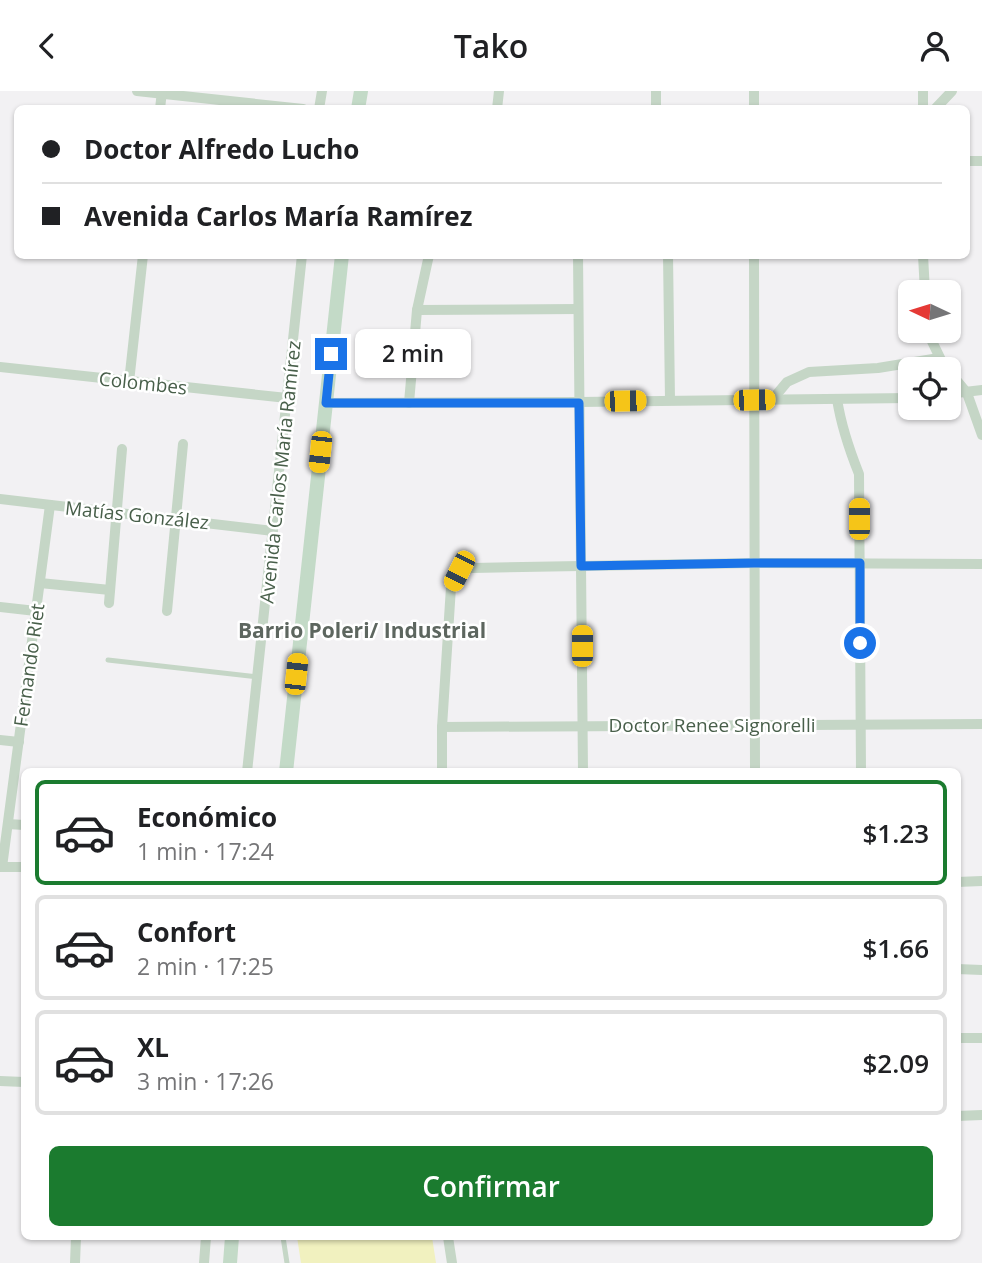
<!DOCTYPE html>
<html lang="es">
<head>
<meta charset="utf-8">
<style>
	body { margin:0; font-family:"Open Sans",sans-serif; background:#f2f2f2; color:#202124; height:100vh; display:flex; flex-direction:column; font-size:26px; white-space:nowrap }
	* { box-sizing:border-box; margin:0 }
	p { font-size:23px; color:#757577 }
	.icon { flex:none; width:38px; height:38px; fill:none; stroke:currentColor; stroke-width:2; stroke-linecap:round; stroke-linejoin:round }
	.map { position:relative; flex:1; overflow:hidden }
	.details { position:absolute; left:21px; top:677px; width:940px; height:472px; display:flex; flex-direction:column; background:#fff; border-radius:10px; box-shadow:0 2px 5px #0004 }
	.details>* { flex:none }
	.top-card { position:absolute; left:14px; top:14px; width:956px; height:154px; border-radius:10px; box-shadow:0 2px 5px #0004; display:grid; align-content:center; height:154px; padding:0 28px; background:#fff }
	.needle { width:46px; rotate:274deg }
	.buttons { position:absolute; left:898px; top:189px; display:grid; gap:14px }
	.buttons a { display:grid; place-items:center; width:63px; height:63px; border-radius:10px; background:#fff; box-shadow:0 2px 5px #0004; font-size:35px }
	.end { position:absolute; width:32px; height:32px; margin:-16px; border:9px solid #1a73e8; background:#fff; box-shadow:0 0 0 4px #fff }
	.from { border-radius:50% }
	.bubble { position:absolute; height:49px; border-radius:10px; background:#fff; box-shadow:0 2px 5px #0004; font-size:23px; font-weight:600; line-height:49px; text-align:center }
	.car { position:absolute; width:21px; height:42px; margin:-21px -10px; border-radius:9px; box-shadow:0 0 5px 2px #0007; background:linear-gradient(#f5c518 24%,#345 0 40%,#f5c518 0 76%,#345 0 86%,#f5c518 0) }
	.top-card b { display:flex; align-items:center; gap:24px; height:66px; font-size:26px }
	.top-card b+b { border-top:2px solid #e0e0e0 }
	.top-card i { width:18px; height:18px; background:#202124 }
	ul { padding:12px 0 0; list-style:none }
	li { display:flex; align-items:center; gap:21px; height:105px; margin:0 14px 10px; padding:0 14px; border:4px solid #e0e0e0; border-radius:10px }
	li div { flex:1 }
	li b { display:block; font-size:26px }
	li em { font-style:normal; font-weight:600 }
	li.on { border-color:#1b7b2f }
	li>.icon { width:63px; height:63px; stroke-width:1.5 }
	.button { display:flex; gap:14px; margin-top:auto; padding:14px 28px }
	.button a { flex:1; height:80px; border-radius:10px; background:#1b7b2f; color:#fff; font-size:28px; font-weight:600; line-height:80px; text-align:center }
	header { display:flex; justify-content:space-between; align-items:center; height:91px; padding:0 28px; background:#fff; font-size:32px; font-weight:600 }
	.map>svg:first-child { display:block }
	.green { fill:#f1f1bf }
	.lines { fill:none; stroke-linecap:round; stroke-linejoin:round }
	.lane { stroke:#c5d6c6; stroke-width:5 }
	.street { stroke:#c5d6c6; stroke-width:10 }
	.secondary { stroke:#c3dac7; stroke-width:14 }
	.route { stroke:#1a73e8; stroke-width:9 }
	.labels { text-anchor:middle; dominant-baseline:central; stroke-width:5; stroke-linejoin:round; paint-order:stroke }
	.street-label { font-size:19px; fill:#485f4a; stroke:#fff }
	.neighbourhood-label { font-size:21px; font-weight:bold; fill:#5d665f; stroke:#fff }
</style>
</head>
<body>
<header><svg class="icon" aria-label="back" viewBox="0 0 24 24"><path d="M15 5l-7 7 7 7"/></svg>Tako<svg class="icon" aria-label="person" viewBox="0 0 24 24"><circle cx="12" cy="8" r="4"/><path d="M4 21q1-7 8-7t8 7"/></svg></header>
<div class="map">
<svg width="982" height="1172" viewBox="0 0 982 1172">
	<rect width="100%" height="100%" fill="#f2f1f3"/>
	<path class="green" d="M297,1146H432L436,1172H301Z"/>
	<g class="lines">
		<g class="lane">
			<path d="M108,569L258,586"/>
			<path d="M283,1146L287,1172"/>
		</g>
		<g class="street">
			<path d="M137,0L303,18"/>
			<path d="M656,0V18"/>
			<path d="M160,18L162,0"/>
			<path d="M319,18L322,0"/>
			<path d="M497,18L499,0"/>
			<path d="M754,18V0"/>
			<path d="M923,18V0"/>
			<path d="M935,18L952,0"/>
			<path d="M966,70H982"/>
			<path d="M578,164L583,681"/>
			<path d="M668,164L670,309"/>
			<path d="M754,164L755,681"/>
			<path d="M923,164L925,201"/>
			<path d="M417,219L578,218"/>
			<path d="M927,240L942,271"/>
			<path d="M0,276L287,307"/>
			<path d="M948,279L967,302L982,344"/>
			<path d="M129,291L143,164"/>
			<path d="M948,303L982,299"/>
			<path d="M837,308C841,334 849,358 859,383L861,681"/>
			<path d="M772,309L787,291L809,281L878,277L939,267"/>
			<path d="M326,312L579,311L910,307"/>
			<path d="M409,312L417,219L429,164"/>
			<path d="M0,408L273,440"/>
			<path d="M40,492L110,499"/>
			<path d="M109,512L122,358"/>
			<path d="M0,516L36,520"/>
			<path d="M167,520L183,353"/>
			<path d="M442,636L982,633"/>
			<path d="M0,649L19,651"/>
			<path d="M247,681L302,164"/>
			<path d="M442,681V636L451,496L459,480L472,477L754,472L982,473"/>
			<path d="M8,733L24,734"/>
			<path d="M0,776H24"/>
			<path d="M2,776L50,414"/>
			<path d="M957,791L982,790"/>
			<path d="M957,878L982,879"/>
			<path d="M957,947H982"/>
			<path d="M0,990L24,991"/>
			<path d="M957,1025L982,1024"/>
			<path d="M448,1146L452,1172"/>
			<path d="M75,1172L76,1146"/>
			<path d="M204,1172L206,1146"/>
		</g>
		<g class="secondary">
			<path d="M358,18L361,0"/>
			<path d="M286,681L342,164"/>
			<path d="M230,1172L232,1146"/>
		</g>
	</g>
	<g class="lines">
		<path class="route" d="M331,263L326,312H579L581,475L754,472H860V552"/>
	</g>
	<g class="labels">
		<g class="street-label">
			<text transform="translate(143 292) rotate(6)">Colombes</text>
			<text transform="translate(280 381) rotate(-84)">Avenida Carlos María Ramírez</text>
			<text transform="translate(137 424) rotate(6)">Matías González</text>
			<text transform="translate(29 574) rotate(-82)">Fernando Riet</text>
			<text x="712" y="634">Doctor Renee Signorelli</text>
		</g>
		<g class="neighbourhood-label">
			<text x="362" y="539">Barrio Poleri/ Industrial</text>
		</g>
	</g>
</svg>
<div class="buttons">
<a><svg class="needle" viewBox="-14 -14 28 28"><path d="M0-13l5 13h-10z" fill="#e53935"/><path d="M0 13l5-13h-10z" fill="#757577"/></svg></a>
<a><svg class="icon" aria-label="locate" viewBox="0 0 24 24"><circle cx="12" cy="12" r="6"/><path d="M12 2v4M12 18v4M2 12h4M18 12h4"/></svg></a>
</div>
<i class="end from" style="left:860px;top:552px"></i>
<i class="end" style="left:331px;top:263px"></i>
<div class="bubble" style="left:355px;top:238px;width:116px">2 min</div>
<i class="car" style="left:754px;top:309px;rotate:89deg"></i>
<i class="car" style="left:625px;top:310px;rotate:89deg"></i>
<i class="car" style="left:320px;top:361px;rotate:186deg"></i>
<i class="car" style="left:859px;top:428px;rotate:0deg"></i>
<i class="car" style="left:459px;top:480px;rotate:207deg"></i>
<i class="car" style="left:582px;top:555px;rotate:0deg"></i>
<i class="car" style="left:296px;top:583px;rotate:6deg"></i>
<div class="top-card">
<b><i class="from"></i>Doctor Alfredo Lucho</b>
<b><i></i>Avenida Carlos María Ramírez</b>
</div>
<section class="details">
<ul>
<li class="on"><svg class="icon" aria-label="car" viewBox="0 0 24 24"><path d="M5 17H2v-5l4-1 3-4h7l3 4 3 1v5h-3M9 17h6M6 11h13"/><circle cx="7" cy="17" r="2"/><circle cx="17" cy="17" r="2"/></svg><div><b>Económico</b><p>1 min · 17:24</p></div><em>$1.23</em></li>
<li><svg class="icon" aria-label="car" viewBox="0 0 24 24"><path d="M5 17H2v-5l4-1 3-4h7l3 4 3 1v5h-3M9 17h6M6 11h13"/><circle cx="7" cy="17" r="2"/><circle cx="17" cy="17" r="2"/></svg><div><b>Confort</b><p>2 min · 17:25</p></div><em>$1.66</em></li>
<li><svg class="icon" aria-label="car" viewBox="0 0 24 24"><path d="M5 17H2v-5l4-1 3-4h7l3 4 3 1v5h-3M9 17h6M6 11h13"/><circle cx="7" cy="17" r="2"/><circle cx="17" cy="17" r="2"/></svg><div><b>XL</b><p>3 min · 17:26</p></div><em>$2.09</em></li>
</ul>
<div class="button"><a>Confirmar</a></div>
</section>
</div>
</body>
</html>
